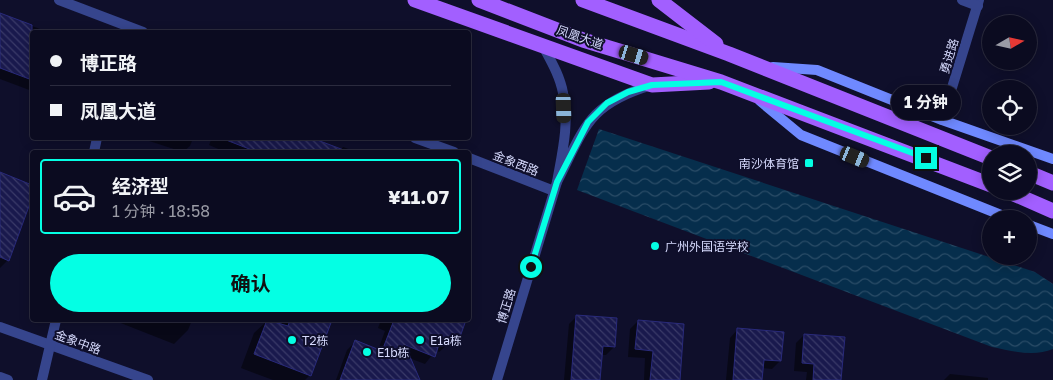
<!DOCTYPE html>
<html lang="zh">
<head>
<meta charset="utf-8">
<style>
	body { margin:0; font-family:"Golos Text","Noto Sans SC",sans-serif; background:#141429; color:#f1f3f6; height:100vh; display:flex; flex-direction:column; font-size:19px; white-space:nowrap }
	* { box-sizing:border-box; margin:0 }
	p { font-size:16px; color:#9a9ba5 }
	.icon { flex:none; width:28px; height:28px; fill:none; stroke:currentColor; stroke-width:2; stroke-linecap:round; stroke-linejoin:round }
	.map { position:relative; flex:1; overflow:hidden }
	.side { position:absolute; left:30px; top:150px; width:441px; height:172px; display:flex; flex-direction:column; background:#0b0b20; border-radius:5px; box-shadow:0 2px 12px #0003,0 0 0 1px #2b2b3e }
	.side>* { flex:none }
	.hud { position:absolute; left:30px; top:30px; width:441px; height:110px; border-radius:5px; box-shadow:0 2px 12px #0003,0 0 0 1px #2b2b3e; display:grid; align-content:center; height:110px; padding:0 20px; background:#0b0b20 }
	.needle { width:32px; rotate:81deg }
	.controls { position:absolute; left:982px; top:15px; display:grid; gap:10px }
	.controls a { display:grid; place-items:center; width:55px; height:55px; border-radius:50%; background:#0b0b20; box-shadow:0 2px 12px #0003,0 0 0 1px #2b2b3e; font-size:25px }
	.end { position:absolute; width:22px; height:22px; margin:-11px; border:6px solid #04ffe4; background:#111; box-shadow:0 0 0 2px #111 }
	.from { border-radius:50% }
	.bubble { position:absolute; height:35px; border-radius:18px; background:#0b0b20; box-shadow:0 2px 12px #0003,0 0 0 1px #2b2b3e; font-size:16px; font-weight:700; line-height:35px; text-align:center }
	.car { position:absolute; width:15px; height:30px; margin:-15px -8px; border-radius:6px; box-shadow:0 0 4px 1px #0007; background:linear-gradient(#222 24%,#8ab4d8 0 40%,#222 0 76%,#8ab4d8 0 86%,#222 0) }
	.hud b { display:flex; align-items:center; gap:18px; height:48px; font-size:19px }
	.hud b+b { border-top:1px solid #2b2b3e }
	.hud i { width:12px; height:12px; background:#f1f3f6 }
	ul { padding:9px 0 0; list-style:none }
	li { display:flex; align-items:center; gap:15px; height:75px; margin:0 10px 8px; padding:0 10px; border:2px solid transparent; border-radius:5px }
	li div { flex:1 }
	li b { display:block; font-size:19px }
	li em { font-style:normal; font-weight:700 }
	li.current { border-color:#04ffe4 }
	li>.icon { width:45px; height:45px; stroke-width:1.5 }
	.primary-button { display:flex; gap:10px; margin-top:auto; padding:10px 20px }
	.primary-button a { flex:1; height:58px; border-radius:30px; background:#04ffe4; color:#111; font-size:20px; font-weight:700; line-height:58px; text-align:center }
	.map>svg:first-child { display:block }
	.water { fill:url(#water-waves) }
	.shadow { fill:#0007 }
	.building { fill:url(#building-back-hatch); stroke:#292a7b }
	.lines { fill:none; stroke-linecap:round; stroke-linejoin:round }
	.minor { stroke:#36458d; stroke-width:10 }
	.tertiary { stroke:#36458d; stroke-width:10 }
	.secondary { stroke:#6f89ff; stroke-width:10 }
	.primary { stroke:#a25fff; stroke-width:15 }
	.route { stroke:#04ffe4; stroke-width:6 }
	.poi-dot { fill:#04ffe4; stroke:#0f0f2b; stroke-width:2 }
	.labels { text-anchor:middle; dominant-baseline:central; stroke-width:4; stroke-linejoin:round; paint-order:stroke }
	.street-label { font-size:12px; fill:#d8dcff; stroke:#0f0f2b }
	.poi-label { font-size:12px; fill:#d8dcff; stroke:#0f0f2b; text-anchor:start }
</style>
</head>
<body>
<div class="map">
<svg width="1053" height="380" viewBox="0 0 1053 380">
	<defs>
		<pattern id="water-waves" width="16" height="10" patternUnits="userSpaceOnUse" patternTransform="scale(1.25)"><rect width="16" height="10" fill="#062e4c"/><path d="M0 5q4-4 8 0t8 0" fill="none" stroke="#2a4c67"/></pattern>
		<pattern id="building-back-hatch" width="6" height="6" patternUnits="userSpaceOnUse" patternTransform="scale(1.25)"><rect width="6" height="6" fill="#19194d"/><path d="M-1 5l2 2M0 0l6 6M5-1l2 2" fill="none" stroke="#3a3a68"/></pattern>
	</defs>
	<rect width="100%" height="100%" fill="#0f0f2b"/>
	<path class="water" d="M599,129L1035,272L1053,284V349C1034,357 1012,351 992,347L577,190Z"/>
	<g class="shadow">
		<path d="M0,14L48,32H32V91L0,79Z"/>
		<path d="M140,138H193L190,146L183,152Z"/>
		<path d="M212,138H308L341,150L343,147L357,152H222L223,151L209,145Z"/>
		<path d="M1,174L32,186V195L8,260L0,268Z"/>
		<path d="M577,316L614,347L606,355H601L599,380H564L569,324Z"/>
		<path d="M113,320H192L188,330L174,344Z"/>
		<path d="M268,320L281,325L283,320H331L310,375L305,380H273L241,368L254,333Z"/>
		<path d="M381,320H465L458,336L439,352L436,350L425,364L409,358L417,380H336L347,350L355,342L378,350L385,331L378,328Z"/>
		<path d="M638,321L678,380H644L645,358L628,357L630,329Z"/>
		<path d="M738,329L780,361L772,369L762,368L761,380H726L730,338Z"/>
		<path d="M804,335L840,380H806L807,372L794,371L796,343Z"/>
		<path d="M950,374L988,378V380H944Z"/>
	</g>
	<g class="building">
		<path d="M0,13L32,25V80L0,68Z"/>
		<path d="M221,138H312L349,152H257Z"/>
		<path d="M0,172L32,185V198L9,261L0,257Z"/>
		<path d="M576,315L617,318L615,347L603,346L600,380H571Z"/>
		<path d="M267,320L288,326L290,320H332L311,376L254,354Z"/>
		<path d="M394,320H466L460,337L452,334L448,344L440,341L435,357L405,345L420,380H340L355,340L382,351Z"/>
		<path d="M638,320L684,324L680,380H650L653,351L635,349Z"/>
		<path d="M737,328L784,332L781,361L764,360L762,380H733Z"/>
		<path d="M804,334L845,337L841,380H813L814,364L802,363Z"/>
	</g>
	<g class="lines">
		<g class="minor">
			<path d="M59,0L143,32"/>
			<path d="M942,120L979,0"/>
			<path d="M415,138L454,152"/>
			<path d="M94,152L97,138"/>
			<path d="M469,158L554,191"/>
			<path d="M0,327L148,380"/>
			<path d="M0,377L8,380"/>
			<path d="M42,380L56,320"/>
		</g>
		<g class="tertiary">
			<path d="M962,0L978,6"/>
			<path d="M543,46C551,61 560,76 563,93C570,121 562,154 557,182C585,127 588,104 652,85"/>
			<path d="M497,380L557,182"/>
		</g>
		<g class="secondary">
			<path d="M773,67L817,70L942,120L1053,159"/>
			<path d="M760,101L801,135L1011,219"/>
			<path d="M1029,225L1053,234"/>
		</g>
		<g class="primary">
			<path d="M415,0L652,85L709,82"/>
			<path d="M479,0L583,40L721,82L991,185"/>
			<path d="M583,0L729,54L991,158"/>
			<path d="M659,0L716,44"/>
			<path d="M1029,173L1053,183"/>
			<path d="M1007,191L1053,211"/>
		</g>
	</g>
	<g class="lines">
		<path class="route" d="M531,267L557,182L588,122L607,103L628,92L652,85L721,82L926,158"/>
	</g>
	<g class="poi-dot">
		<rect x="804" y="158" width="10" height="10" rx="2.5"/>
		<circle cx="655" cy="246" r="5"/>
		<circle cx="292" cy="340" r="5"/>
		<circle cx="420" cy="340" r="5"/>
		<circle cx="367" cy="352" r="5"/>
	</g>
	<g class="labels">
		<g class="street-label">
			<text transform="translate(580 37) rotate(19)">凤凰大道</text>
			<text transform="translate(949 56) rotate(-73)">勇进路</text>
			<text transform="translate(516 163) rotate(21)">金象西路</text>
			<text transform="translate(506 306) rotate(-73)">博正路</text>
			<text transform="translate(78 342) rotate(20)">金象中路</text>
		</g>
		<g class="poi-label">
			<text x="799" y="163" text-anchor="end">南沙体育馆</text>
			<text x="665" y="246">广州外国语学校</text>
			<text x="302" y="340">T2栋</text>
			<text x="430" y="340">E1a栋</text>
			<text x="377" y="352">E1b栋</text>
		</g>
	</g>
</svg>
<div class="controls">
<a><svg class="needle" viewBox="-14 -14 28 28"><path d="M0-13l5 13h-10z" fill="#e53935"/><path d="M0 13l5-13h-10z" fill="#9a9ba5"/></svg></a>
<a><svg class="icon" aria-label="locate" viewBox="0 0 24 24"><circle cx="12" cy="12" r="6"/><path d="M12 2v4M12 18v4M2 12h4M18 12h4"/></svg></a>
<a><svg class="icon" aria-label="layers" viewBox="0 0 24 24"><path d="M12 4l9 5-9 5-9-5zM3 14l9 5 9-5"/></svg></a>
<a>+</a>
</div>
<i class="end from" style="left:531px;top:267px"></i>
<i class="end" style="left:926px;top:158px"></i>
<div class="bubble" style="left:891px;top:85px;width:70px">1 分钟</div>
<i class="car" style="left:634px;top:55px;rotate:107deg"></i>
<i class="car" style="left:564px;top:108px;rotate:178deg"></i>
<i class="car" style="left:855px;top:157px;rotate:112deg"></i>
<div class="hud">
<b><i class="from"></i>博正路</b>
<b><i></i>凤凰大道</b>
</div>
<section class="side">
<ul>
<li class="current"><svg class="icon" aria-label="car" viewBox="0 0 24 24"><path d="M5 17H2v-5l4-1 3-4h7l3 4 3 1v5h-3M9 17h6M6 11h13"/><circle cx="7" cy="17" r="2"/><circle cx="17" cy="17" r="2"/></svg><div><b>经济型</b><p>1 分钟 · 18:58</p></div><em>¥11.07</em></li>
</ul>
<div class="primary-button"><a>确认</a></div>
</section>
</div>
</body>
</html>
